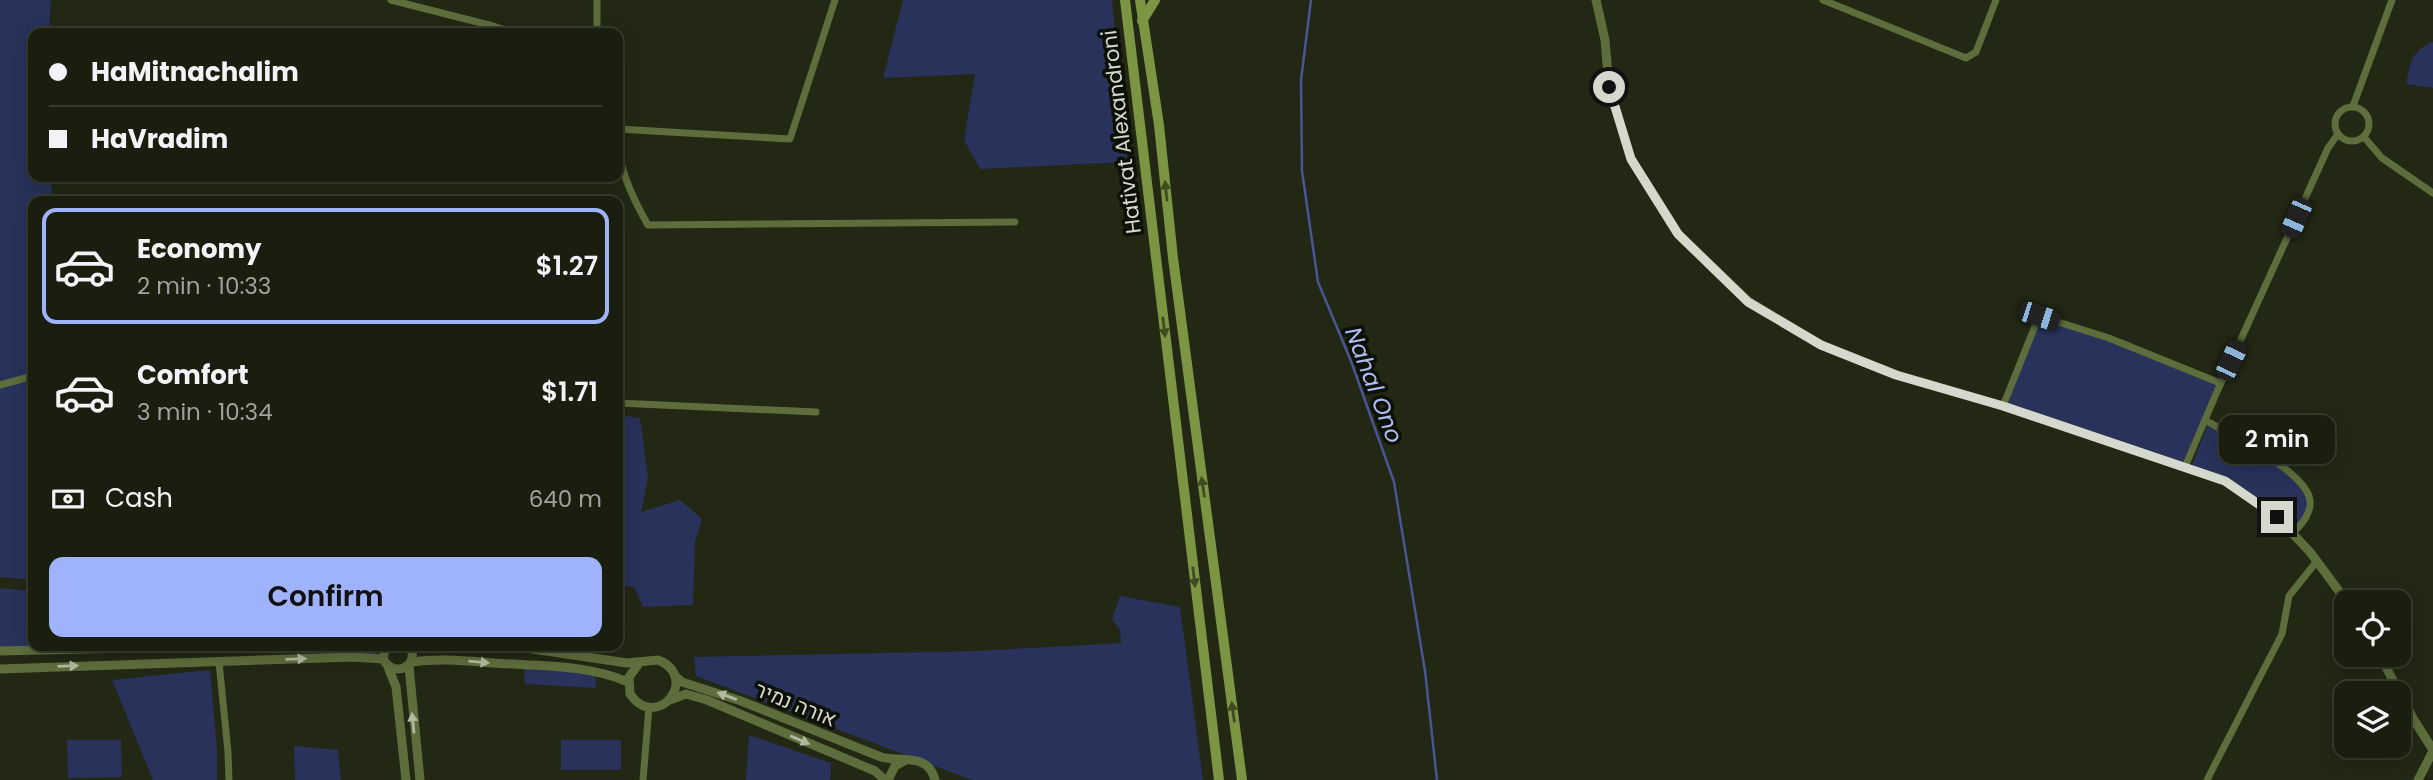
<!DOCTYPE html>
<html lang="en">
<head>
<meta charset="utf-8">
<style>
	body { margin:0; font-family:Poppins,Heebo,sans-serif; background:#232718; color:#f1f3f6; height:100vh; display:flex; flex-direction:column; font-size:26px; white-space:nowrap }
	* { box-sizing:border-box; margin:0 }
	p { font-size:23px; color:#9fa29e }
	.icon { flex:none; width:38px; height:38px; fill:none; stroke:currentColor; stroke-width:2; stroke-linecap:round; stroke-linejoin:round }
	.map { position:relative; flex:1; overflow:hidden }
	.details { position:absolute; left:28px; top:196px; width:595px; height:455px; display:flex; flex-direction:column; background:#1a1e0f; border-radius:14px; box-shadow:0 4px 18px #0003,0 0 0 2px #383c2f }
	.details>* { flex:none }
	.guide { position:absolute; left:28px; top:28px; width:595px; height:154px; border-radius:14px; box-shadow:0 4px 18px #0003,0 0 0 2px #383c2f; display:grid; align-content:center; height:154px; padding:0 21px; background:#1a1e0f }
	.controls { position:absolute; left:2334px; top:590px; display:grid; gap:14px }
	.controls a { display:grid; place-items:center; width:77px; height:77px; border-radius:14px; background:#1a1e0f; box-shadow:0 4px 18px #0003,0 0 0 2px #383c2f; font-size:35px }
	.end { position:absolute; width:32px; height:32px; margin:-16px; border:9px solid #d5d9cd; background:#111; box-shadow:0 0 0 4px #111 }
	.from { border-radius:50% }
	.bubble { position:absolute; height:49px; border-radius:14px; background:#1a1e0f; box-shadow:0 4px 18px #0003,0 0 0 2px #383c2f; font-size:23px; font-weight:600; line-height:49px; text-align:center }
	.car { position:absolute; width:21px; height:42px; margin:-21px -10px; border-radius:9px; box-shadow:0 0 5px 2px #0007; background:linear-gradient(#222 24%,#8ab4d8 0 40%,#222 0 76%,#8ab4d8 0 86%,#222 0) }
	.guide b { display:flex; align-items:center; gap:24px; height:66px; font-size:26px }
	.guide b+b { border-top:2px solid #383c2f }
	.guide i { width:18px; height:18px; background:#f1f3f6 }
	ul { padding:12px 0 0; list-style:none }
	li { display:flex; align-items:center; gap:21px; height:116px; margin:0 14px 10px; padding:0 7px; border:4px solid transparent; border-radius:14px }
	li div { flex:1 }
	li b { display:block; font-size:26px }
	li em { font-style:normal; font-weight:600 }
	li.current { border-color:#9fb3fd }
	li>.icon { width:63px; height:63px; stroke-width:1.5 }
	.pay { display:flex; align-items:center; gap:18px; height:77px; padding:0 21px; font-size:26px }
	.pay p { margin-inline-start:auto }
	.action { display:flex; gap:14px; margin-top:auto; padding:14px 21px }
	.action a { flex:1; height:80px; border-radius:14px; background:#9fb3fd; color:#111; font-size:28px; font-weight:600; line-height:80px; text-align:center }
	.map>svg:first-child { display:block }
	.green { fill:#28325a }
	.lines { fill:none; stroke-linecap:round; stroke-linejoin:round }
	.stream { stroke:#475696; stroke-width:2.5 }
	.minor { stroke:#5d6d3b; stroke-width:7 }
	.tertiary { stroke:#5d6d3b; stroke-width:9 }
	.secondary { stroke:#7c9543; stroke-width:10 }
	.oneway { fill:#3f4c22 }
	.oneway2 { fill:#b1b9a1 }
	.route { stroke:#d5d9cd; stroke-width:9 }
	.labels { text-anchor:middle; dominant-baseline:central; stroke-width:7; stroke-linejoin:round; paint-order:stroke }
	.street-label { font-size:21px; fill:#d5d9cd; stroke:#0d1007 }
	.water-label { font-size:23px; font-style:italic; fill:#aebef5; stroke:#0d1007 }
</style>
</head>
<body>
<div class="map">
<svg width="2433" height="780" viewBox="0 0 2433 780">
	<rect width="100%" height="100%" fill="#222814"/>
	<g class="green">
		<path d="M0,0H51L49,33H33V177H51L52,201H33V580L0,577Z"/>
		<path d="M903,0H1112L1128,162L980,169L964,140L975,74L883,78Z"/>
		<path d="M2433,42V88L2406,84C2411,63 2411,50 2433,42Z"/>
		<path d="M2039,316L2129,346L2217,385L2183,464L2003,406Z"/>
		<path d="M618,415L640,418L648,477L641,512L680,500L702,519L695,542L693,605L643,607L634,587L618,585Z"/>
		<path d="M2208,424L2247,444L2302,484L2310,506L2292,533L2225,481L2192,465Z"/>
		<path d="M0,588L33,591V646H376V654L0,650Z"/>
		<path d="M1120,596L1180,607L1203,780H972L696,676L694,657L977,651L1121,643L1120,630L1112,619Z"/>
		<path d="M524,665L595,671L596,688L525,684Z"/>
		<path d="M210,670L217,749V780H153L112,680Z"/>
		<path d="M749,735L831,763L830,780H746Z"/>
		<path d="M67,740H121L122,777L68,778Z"/>
		<rect x="561" y="740" width="60" height="30"/>
		<path d="M294,746L338,750L341,780H295Z"/>
	</g>
	<g class="lines">
		<path class="stream" d="M1311,0L1301,80L1302,171L1318,282L1351,361L1394,482L1425,671L1437,780"/>
		<g class="minor">
			<path d="M391,0L493,26L515,33"/>
			<path d="M597,0V33"/>
			<path d="M1823,0L1966,58L1976,52L1996,0"/>
			<path d="M2353,106L2392,0"/>
			<circle cx="2352" cy="124" r="17"/>
			<path d="M618,129L790,139L835,0"/>
			<path d="M2364,137L2382,158L2433,193"/>
			<path d="M618,150C623,177 634,201 648,225L1015,222"/>
			<path d="M0,385L33,376"/>
			<path d="M618,403L816,412"/>
			<path d="M2003,406L2039,316L2109,338L2220,383"/>
			<path d="M2205,420C2230,435 2299,468 2309,496C2314,510 2302,525 2292,533"/>
			<path d="M2185,467L2216,394L2328,148L2338,134"/>
			<path d="M219,662L228,752L229,780"/>
			<path d="M643,780L649,707"/>
			<path d="M2207,780L2282,634L2289,596L2317,561"/>
		</g>
		<g class="tertiary">
			<path d="M1596,0L1605,40L1609,87L1631,159L1678,234L1748,301L1821,345L1897,375L2003,406L2225,481L2277,517L2310,552L2347,602"/>
			<path d="M386,646L383,659C394,679 420,666 410,646"/>
			<path d="M485,646L526,648L627,663L658,660C701,677 657,733 630,694L629,677L640,662"/>
			<path d="M0,651L210,646"/>
			<path d="M2379,654L2414,720L2433,750"/>
			<path d="M411,662C439,658 466,661 493,663C539,666 586,664 628,682"/>
			<path d="M409,666L420,780"/>
			<path d="M388,667L396,687L406,780"/>
			<path d="M0,669L353,657L383,659"/>
			<path d="M675,676L682,682L741,701L881,757C902,763 928,752 935,780"/>
			<path d="M670,700L686,694L707,700L875,771L885,780"/>
			<path d="M888,780L895,766L904,761"/>
			<path d="M2418,780L2433,751"/>
		</g>
		<g class="secondary">
			<path d="M1125,0L1219,780"/>
			<path d="M1140,0L1159,125L1173,258L1242,780"/>
			<path d="M1142,21L1155,0"/>
		</g>
	</g>
	<defs><path id="oneway-solid" d="M-6-.8H1V-3.2L6.5 0L1 3.2V.8H-6Z" transform="scale(1.75)"/></defs>
	<g class="oneway">
		<use href="#oneway-solid" transform="translate(1166 191) rotate(-96)"/>
		<use href="#oneway-solid" transform="translate(1164 327) rotate(83)"/>
		<use href="#oneway-solid" transform="translate(1203 487) rotate(-98)"/>
		<use href="#oneway-solid" transform="translate(1194 577) rotate(83)"/>
		<use href="#oneway-solid" transform="translate(1233 712) rotate(-98)"/>
	</g>
	<g class="oneway2">
		<use href="#oneway-solid" transform="translate(296 659) rotate(-2)"/>
		<use href="#oneway-solid" transform="translate(479 662) rotate(5)"/>
		<use href="#oneway-solid" transform="translate(68 666) rotate(-2)"/>
		<use href="#oneway-solid" transform="translate(727 696) rotate(-160)"/>
		<use href="#oneway-solid" transform="translate(413 723) rotate(-96)"/>
		<use href="#oneway-solid" transform="translate(800 740) rotate(23)"/>
	</g>
	<g class="lines">
		<path class="route" d="M1609,87L1631,159L1678,234L1748,302L1821,345L1896,375L2003,406L2225,481L2277,517"/>
	</g>
	<g class="labels">
		<g class="street-label">
			<text transform="translate(1121 132) rotate(-97)">Hativat Alexandroni</text>
			<text transform="translate(796 704) rotate(22)">אורה נמיר</text>
		</g>
		<g class="water-label">
			<text transform="translate(1374 385) rotate(69)">Nahal Ono</text>
		</g>
	</g>
</svg>
<div class="controls">
<a><svg class="icon" aria-label="locate" viewBox="0 0 24 24"><circle cx="12" cy="12" r="6"/><path d="M12 2v4M12 18v4M2 12h4M18 12h4"/></svg></a>
<a><svg class="icon" aria-label="layers" viewBox="0 0 24 24"><path d="M12 4l9 5-9 5-9-5zM3 14l9 5 9-5"/></svg></a>
</div>
<i class="end from" style="left:1609px;top:87px"></i>
<i class="end" style="left:2277px;top:517px"></i>
<div class="bubble" style="left:2219px;top:415px;width:116px">2 min</div>
<i class="car" style="left:2296px;top:218px;rotate:204deg"></i>
<i class="car" style="left:2039px;top:316px;rotate:108deg"></i>
<i class="car" style="left:2231px;top:360px;rotate:25deg"></i>
<div class="guide">
<b><i class="from"></i>HaMitnachalim</b>
<b><i></i>HaVradim</b>
</div>
<section class="details">
<ul>
<li class="current"><svg class="icon" aria-label="car" viewBox="0 0 24 24"><path d="M5 17H2v-5l4-1 3-4h7l3 4 3 1v5h-3M9 17h6M6 11h13"/><circle cx="7" cy="17" r="2"/><circle cx="17" cy="17" r="2"/></svg><div><b>Economy</b><p>2 min · 10:33</p></div><em>$1.27</em></li>
<li><svg class="icon" aria-label="car" viewBox="0 0 24 24"><path d="M5 17H2v-5l4-1 3-4h7l3 4 3 1v5h-3M9 17h6M6 11h13"/><circle cx="7" cy="17" r="2"/><circle cx="17" cy="17" r="2"/></svg><div><b>Comfort</b><p>3 min · 10:34</p></div><em>$1.71</em></li>
</ul>
<div class="pay"><svg class="icon" aria-label="cash" viewBox="0 0 24 24"><path d="M3 7h18v10H3z"/><circle cx="12" cy="12" r="2"/></svg>Cash<p>640 m</p></div>
<div class="action"><a>Confirm</a></div>
</section>
</div>
</body>
</html>
